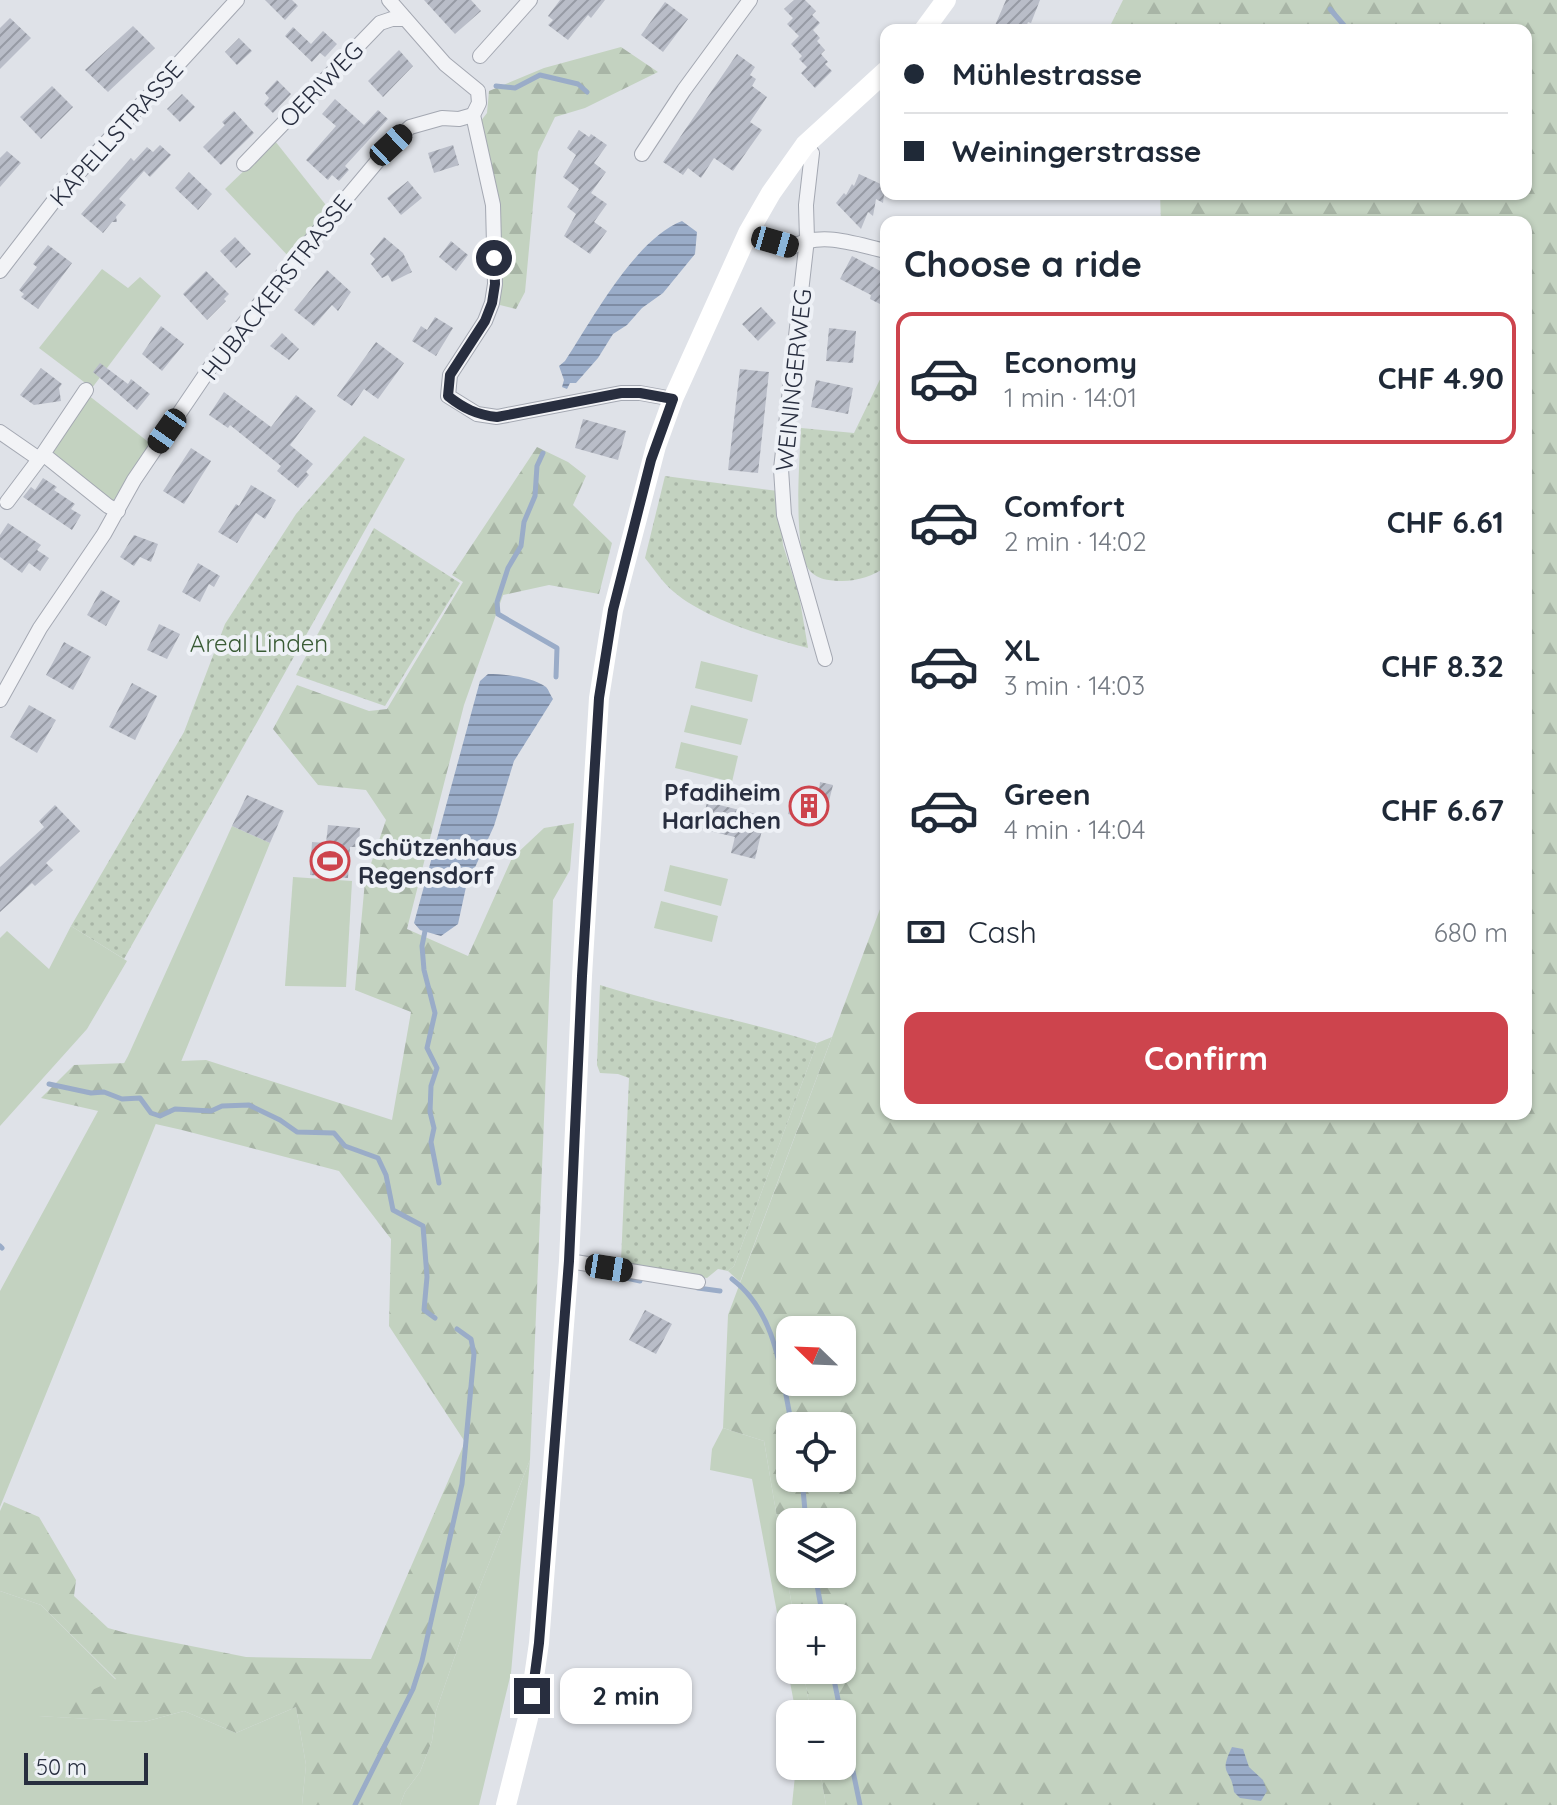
<!DOCTYPE html>
<html lang="en">
<head>
<meta charset="utf-8">
<style>
	body { margin:0; font-family:Quicksand,sans-serif; background:#f2f2f3; color:#1f2937; height:100vh; display:flex; flex-direction:column; font-size:30px; white-space:nowrap }
	* { box-sizing:border-box; margin:0 }
	p { font-size:26px; color:#747a83 }
	.icon { flex:none; width:44px; height:44px; fill:none; stroke:currentColor; stroke-width:2; stroke-linecap:round; stroke-linejoin:round }
	.map { position:relative; flex:1; overflow:hidden }
	.panel { position:absolute; left:880px; top:216px; width:652px; height:904px; display:flex; flex-direction:column; background:#fff; border-radius:16px; box-shadow:0 2px 6px #0004 }
	.panel>* { flex:none }
	.top-card { position:absolute; left:880px; top:24px; width:652px; height:176px; border-radius:16px; box-shadow:0 2px 6px #0004; display:grid; align-content:center; height:176px; padding:0 24px; background:#fff }
	.needle { width:52px; rotate:293deg }
	.buttons { position:absolute; left:776px; top:1316px; display:grid; gap:16px }
	.buttons a { display:grid; place-items:center; width:80px; height:80px; border-radius:16px; background:#fff; box-shadow:0 2px 6px #0004; font-size:40px }
	.scale { position:absolute; left:24px; bottom:20px; width:124px; box-sizing:border-box; padding-left:8px; border:4px solid #282e3f; border-top:0; font-size:22px; line-height:28px; white-space:nowrap; color:#282e3f; -webkit-text-stroke:6px #eef1f6; paint-order:stroke }
	.end { position:absolute; width:36px; height:36px; margin:-18px; border:10px solid #282e3f; background:#fff; box-shadow:0 0 0 4px #fff }
	.from { border-radius:50% }
	.bubble { position:absolute; height:56px; border-radius:16px; background:#fff; box-shadow:0 2px 6px #0004; font-size:26px; font-weight:700; line-height:56px; text-align:center }
	.car { position:absolute; width:24px; height:48px; margin:-24px -12px; border-radius:10px; box-shadow:0 0 6px 2px #0007; background:linear-gradient(#222 24%,#8ab4d8 0 40%,#222 0 76%,#8ab4d8 0 86%,#222 0) }
	.top-card b { display:flex; align-items:center; gap:28px; height:76px; font-size:30px }
	.top-card b+b { border-top:2px solid #e0e1e3 }
	.top-card i { width:20px; height:20px; background:#1f2937 }
	ul { padding:0; list-style:none }
	li { display:flex; align-items:center; gap:24px; height:132px; margin:0 16px 12px; padding:0 8px; border:4px solid transparent; border-radius:16px }
	li div { flex:1 }
	li b { display:block; font-size:30px }
	li em { font-style:normal; font-weight:700 }
	li.selected { border-color:#cd444d }
	li>.icon { width:72px; height:72px; stroke-width:1.5 }
	h2 { padding:0 24px; font-size:36px; line-height:96px }
	.pay { display:flex; align-items:center; gap:20px; height:88px; padding:0 24px; font-size:30px }
	.pay p { margin-inline-start:auto }
	.action { display:flex; gap:16px; margin-top:auto; padding:16px 24px }
	.action a { flex:1; height:92px; border-radius:16px; background:#cd444d; color:#fff; font-size:32px; font-weight:700; line-height:92px; text-align:center }
	.map>svg:first-child { display:block }
	.grass { fill:#c3d2c0 }
	.forest { fill:url(#forest-firs); fill-rule:evenodd }
	.garden { fill:url(#garden-dots) }
	.water { fill:url(#water-rules) }
	.lines { fill:none; stroke-linecap:round; stroke-linejoin:round }
	.stream { stroke:#9aacc8; stroke-width:5 }
	.building { fill:url(#building-hatch) }
	.street-casing { stroke:#a4a8b2; stroke-width:16 }
	.street { stroke:#f2f3f6; stroke-width:14 }
	.secondary { stroke:#fff; stroke-width:20 }
	.route { stroke:#282e3f; stroke-width:10 }
	.labels { text-anchor:middle; dominant-baseline:central; stroke-width:8; stroke-linejoin:round; paint-order:stroke }
	.street-label { font-size:24px; fill:#282e3f; stroke:#eef1f6 }
	.park-label { font-size:24px; fill:#395b35; stroke:#eef1f6 }
	.poi-label { font-size:24px; font-weight:bold; fill:#282e3f; stroke:#eef1f6; text-anchor:end }
</style>
</head>
<body>
<div class="map">
<svg width="1557" height="1805" viewBox="0 0 1557 1805">
	<defs>
		<pattern id="forest-firs" width="22" height="20" patternUnits="userSpaceOnUse" patternTransform="scale(2)"><rect width="22" height="20" fill="#c3d2c0"/><path d="M5 1l3.5 6h-7zM16 11l3.5 6h-7z" fill="#a8b5a6"/></pattern>
		<pattern id="garden-dots" width="8" height="8" patternUnits="userSpaceOnUse" patternTransform="scale(2)"><rect width="8" height="8" fill="#c3d2c0"/><path d="M2 2h.1M6 6h.1" fill="none" stroke="#a8b5a6" stroke-width="1.8" stroke-linecap="round"/></pattern>
		<pattern id="water-rules" width="6" height="5" patternUnits="userSpaceOnUse" patternTransform="scale(2)"><rect width="6" height="5" fill="#9aacc8"/><path d="M0 2.5h6" fill="none" stroke="#7e8ca4"/></pattern>
		<pattern id="building-hatch" width="6" height="6" patternUnits="userSpaceOnUse" patternTransform="scale(2)"><rect width="6" height="6" fill="#b9bdc8"/><path d="M-1 1l2-2M0 6l6-6M5 7l2-2" fill="none" stroke="#969aa4"/></pattern>
	</defs>
	<rect width="100%" height="100%" fill="#dfe2e8"/>
	<g class="grass">
		<path d="M275,141L329,209L290,258L225,189Z"/>
		<path d="M102,269L128,288L140,277L161,296L92,388L39,348Z"/>
		<path d="M88,395L151,444L113,501L48,452Z"/>
		<path d="M701,661L758,675L752,702L695,688Z"/>
		<path d="M691,705L748,719L741,745L684,732Z"/>
		<path d="M681,742L738,756L732,782L675,768Z"/>
		<path d="M232,826L270,843L0,1507V1291L128,1056Z"/>
		<path d="M670,865L728,879L721,906L664,891Z"/>
		<path d="M293,877L352,881L346,987L285,986Z"/>
		<path d="M661,901L718,916L712,942L654,928Z"/>
		<path d="M71,926L127,961L87,1029L0,1126V938L7,931L49,969Z"/>
		<path d="M832,1037L740,1282L728,1271L734,1266L817,1043Z"/>
		<path d="M723,1428L764,1441L794,1618H790V1670H803L811,1714H796L752,1479L710,1470L712,1449Z"/>
		<path d="M530,1460L511,1673L479,1805H400L405,1792L420,1772L432,1741L436,1711L474,1601Z"/>
		<path d="M0,1591L41,1605L116,1680L39,1716L144,1722L184,1711L236,1733L296,1707L306,1765L302,1805H0Z"/>
		<path d="M796,1766H819L826,1805H792Z"/>
	</g>
	<g class="forest">
		<path d="M1123,0H1557V1805H826L819,1766H842V1714H811L803,1670H842V1618H794L764,1441L723,1428L728,1315L886,893V1114H1526V222H1161L1160,194H1526V30H1108ZM790,1330H842V1382H790ZM790,1426H842V1478H790ZM790,1522H842V1574H790Z"/>
		<path d="M621,47L658,72L585,108L555,117L538,152L525,292L516,309L496,304L480,122L487,113L489,91L544,68Z"/>
		<path d="M537,447L568,462L586,476L573,505L612,543L599,594L549,585L503,595L464,705L407,929L468,956L512,858L544,828L574,823L570,870L553,900L530,1460L474,1601L436,1711L432,1741L420,1772L405,1792L400,1805H302L306,1765L296,1707L236,1733L184,1711L144,1722L36,1716L116,1679L41,1605L0,1591V1511L4,1502L39,1517L76,1580L74,1596L108,1628L126,1633L246,1657L371,1659L465,1442L389,1326L391,1239L339,1171L182,1130L41,1098L74,1065L206,1060L392,1120L411,1012L355,990L365,881L386,820L366,790L318,785L273,729L297,685L369,711L387,709L463,582L452,575Z"/>
	</g>
	<g class="garden">
		<path d="M886,367V567C873,576 855,582 839,581C827,580 819,580 810,571C792,551 800,457 801,428L854,433Z"/>
		<path d="M364,436L405,459L124,959L71,926L184,732L225,624L296,514Z"/>
		<path d="M665,476L778,491L783,545L799,595L808,648C767,637 707,620 674,592C663,583 654,569 645,558Z"/>
		<path d="M374,528L460,583L385,706L296,675Z"/>
		<path d="M600,985C672,1008 746,1020 817,1043L734,1266L728,1271L718,1269L707,1278L627,1267L621,1261L629,1078L618,1074L600,1073L597,1065Z"/>
	</g>
	<g class="water">
		<path d="M682,221L697,232L695,254L663,293L642,308L627,325L613,334L598,358L576,383H570L567,389L562,387L564,380L559,366L565,361C592,320 635,239 682,221Z"/>
		<path d="M488,674C504,674 533,677 546,687C549,690 550,695 553,699L514,761L494,826L466,887L458,924L441,936L420,930L414,923L480,681Z"/>
		<path d="M1232,1747L1243,1749L1249,1767L1263,1780L1267,1791L1261,1801L1240,1798L1234,1792C1231,1767 1218,1776 1232,1747Z"/>
	</g>
	<g class="lines">
		<g class="stream">
			<path d="M1330,9L1348,30"/>
			<path d="M496,86L515,88L540,75L578,84L587,92"/>
			<path d="M543,453L537,466L535,496L524,522L521,546L508,568L497,602L498,614L557,648L556,677"/>
			<path d="M425,931L422,946L424,970L435,1013L427,1048L437,1068L431,1086L430,1112L434,1128L431,1142L439,1183"/>
			<path d="M49,1084L91,1093L104,1092L122,1099L140,1098L151,1113L160,1116L175,1109L211,1111L222,1106L249,1105L280,1120L297,1132L334,1133L345,1146L378,1158L386,1175L393,1210L423,1226L427,1277L424,1310L435,1318"/>
			<path d="M0,1246L2,1248"/>
			<path d="M622,1277L640,1281"/>
			<path d="M732,1279C777,1313 781,1374 792,1426"/>
			<path d="M698,1288L720,1291"/>
			<path d="M802,1478L806,1522"/>
			<path d="M815,1574L823,1618"/>
			<path d="M832,1670L841,1714"/>
			<path d="M842,1718L860,1805"/>
			<path d="M355,1805L413,1689L422,1661L462,1484L474,1354L471,1339L457,1329"/>
		</g>
	</g>
	<g class="building">
		<path d="M265,0H292L298,6L285,20Z"/>
		<path d="M424,0H471L481,11L455,34Z"/>
		<path d="M560,0H605L591,18L588,15L568,40L548,25L553,20L548,16Z"/>
		<path d="M794,0H805L816,11L812,15L820,23L813,30L820,38L817,41L825,50L821,54L828,62L825,64L832,71L815,88L801,73L807,67L799,59L802,56L791,44L799,36L787,24L793,18L784,9Z"/>
		<path d="M1006,0H1040L1031,23L1028,22L1025,30H993Z"/>
		<path d="M665,2L688,19L663,52L641,35Z"/>
		<path d="M10,18L31,38L0,69V28Z"/>
		<path d="M133,26L155,48L108,92L85,70Z"/>
		<path d="M293,27L311,44L323,31L337,44L325,57L320,53L312,62L285,36Z"/>
		<path d="M239,38L252,51L237,65L225,52Z"/>
		<path d="M399,50L413,66L383,97L368,81Z"/>
		<path d="M737,54L755,67L750,75L756,79L752,86L767,97L750,122L762,130L733,171L714,158L701,178L688,168L683,175L663,162Z"/>
		<path d="M277,80L291,94L273,113L264,104L269,98L265,93Z"/>
		<path d="M52,86L73,107L41,139L20,117Z"/>
		<path d="M182,94L195,107L180,122L167,109Z"/>
		<path d="M335,99L364,125L378,110L388,119L345,166L349,170L339,181L332,175L328,180L306,160L336,126L322,114Z"/>
		<path d="M234,111L254,133L221,165L203,147L225,125L222,122Z"/>
		<path d="M579,130L589,137L591,134L607,145L594,163L606,172L591,193L607,204L594,222L607,231L590,254L564,236L576,214L567,207L579,189L563,177L576,155L567,148Z"/>
		<path d="M160,145L171,155L150,177L144,171L119,199L126,205L116,217L117,222H112L103,233L81,214L131,158L134,161L147,147L153,152Z"/>
		<path d="M453,145L459,165L434,173L428,153Z"/>
		<path d="M7,151L21,163L0,187V158Z"/>
		<path d="M189,172L212,194L198,210L175,188Z"/>
		<path d="M859,174L885,186L883,203L876,199L873,216L868,212L861,229L836,203L844,193L846,195L852,184L854,186Z"/>
		<path d="M408,181L422,198L401,215L387,198Z"/>
		<path d="M235,237L251,254L236,268L220,251Z"/>
		<path d="M384,237L403,253L412,272L392,282L388,275L382,278L371,264L375,259L370,254Z"/>
		<path d="M451,241L468,255L456,271L439,257Z"/>
		<path d="M48,245L72,263L38,309L21,297L24,294L19,290L37,267L33,264Z"/>
		<path d="M852,256L886,274V307L870,299L871,295L840,279Z"/>
		<path d="M327,270L351,292L338,311L332,305L314,326L294,310Z"/>
		<path d="M206,271L229,294L224,299L226,301L207,320L183,294Z"/>
		<path d="M761,307L776,323L758,341L742,324Z"/>
		<path d="M435,317L453,328L436,356L412,341L421,326L427,330Z"/>
		<path d="M161,326L184,344L162,371L142,354Z"/>
		<path d="M829,328L856,331L853,363L826,361Z"/>
		<path d="M282,333L299,349L289,360L270,346Z"/>
		<path d="M376,342L404,363L378,399L364,389L352,406L337,396Z"/>
		<path d="M100,363L128,384L131,379L150,394L137,410L93,372Z"/>
		<path d="M41,368L62,384L59,388L61,401L34,405L20,395Z"/>
		<path d="M740,369L769,372L758,473L728,470Z"/>
		<path d="M816,380L853,388L848,414L811,407Z"/>
		<path d="M224,392L271,427L296,395L316,411L290,445L313,464L306,472L309,475L298,488L277,471L281,466L230,425L228,428L209,415Z"/>
		<path d="M583,419L626,431L618,460L575,448Z"/>
		<path d="M191,448L211,461L184,504L163,491Z"/>
		<path d="M43,478L57,487L54,490L75,504L71,509L81,515L72,530L23,497L31,487L35,490Z"/>
		<path d="M251,485L276,500L265,519L256,513L237,543L218,532L236,504L239,506Z"/>
		<path d="M8,523L41,545L37,550L49,558L40,571L29,563L22,573L0,557V535Z"/>
		<path d="M134,535L158,544L151,562L140,557L134,566L120,557Z"/>
		<path d="M198,563L220,576L214,587L209,584L200,602L182,592Z"/>
		<path d="M101,590L120,601L106,626L87,615Z"/>
		<path d="M159,624L180,634L167,659L147,650Z"/>
		<path d="M64,642L91,657L73,690L46,675Z"/>
		<path d="M132,683L157,696L135,740L109,727Z"/>
		<path d="M29,705L56,720L37,753L10,737Z"/>
		<path d="M820,782L833,785L825,817L807,813L806,819L788,814L791,799L795,800L798,791L809,790V787L819,790Z"/>
		<path d="M247,795L284,811L270,843L232,826Z"/>
		<path d="M707,802L756,814L754,824L763,826L755,859L731,853L735,837L701,829Z"/>
		<path d="M55,805L80,831L46,863L53,870L35,886L32,883L0,912V867L44,827L39,821Z"/>
		<path d="M328,825L360,828L359,847H350L348,878L310,875L312,842L326,843Z"/>
		<path d="M645,1310L672,1324L656,1354L629,1340Z"/>
	</g>
	<g class="lines">
		<defs>
			<g id="street">
				<path d="M389,0L445,64L478,91L479,103L473,115L493,205L495,284L492,303L485,321L450,375L448,396L477,414L497,417L621,393H640L673,399"/>
				<path d="M480,56L530,0"/>
				<path d="M805,145L812,153L806,205L807,239L781,469L784,515L825,659"/>
				<path d="M642,154L684,90L750,0"/>
				<path d="M244,164L380,23L392,19H405"/>
				<path d="M748,233L792,247C822,231 854,244 886,251"/>
				<path d="M0,271L60,193L237,0"/>
				<path d="M86,390L43,454L108,506L118,511"/>
				<path d="M0,432L39,459"/>
				<path d="M7,502L43,454"/>
				<path d="M0,700L40,628L104,534L134,480L216,359L292,263L391,145L410,127L442,118L459,119L473,115"/>
				<path d="M569,1261L698,1282"/>
			</g>
		</defs>
		<use href="#street" class="street-casing"/>
		<use href="#street" class="street"/>
		<g class="secondary">
			<path d="M924,30L946,0"/>
			<path d="M506,1805L528,1718L539,1643L569,1261L582,976L599,698L613,610L656,446L673,399L748,233L771,193L805,145L886,71"/>
		</g>
	</g>
	<g class="lines">
		<path class="route" d="M494,258L495,284L492,303L485,321L450,375L448,396C463,408 477,415 497,417L621,393H640L673,399L651,460L613,610L599,698L582,976L569,1261L539,1643L532,1696"/>
	</g>
	<defs>
		<symbol id="building-ring" viewBox="-11 -11 22 22"><circle r="9.5" fill="#eef1f6" stroke="#cd444d" stroke-width="1.5"/><path d="M-4-6H4V6H1V3H-1V6H-4ZM-2.5-4.3h1.7v1.8h-1.7ZM.8-4.3h1.7v1.8H.8ZM-2.5-1h1.7V.8h-1.7ZM.8-1h1.7V.8H.8Z" fill="#cd444d"/></symbol>
		<symbol id="stadium-ring" viewBox="-11 -11 22 22"><circle r="9.5" fill="#eef1f6" stroke="#cd444d" stroke-width="1.5"/><path d="M0-5a6.5 5 0 1 0 0 10a6.5 5 0 1 0 0-10ZM-3.5-1.8h7v3.6h-7Z" fill="#cd444d"/></symbol>
	</defs>
	<g fill-rule="evenodd">
		<use href="#building-ring" x="787" y="784" width="44" height="44"/>
		<use href="#stadium-ring" x="308" y="839" width="44" height="44"/>
	</g>
	<g class="labels">
		<g class="street-label">
			<text transform="translate(321 84) rotate(-46)">OERIWEG</text>
			<text transform="translate(116 133) rotate(-48)">KAPELLSTRASSE</text>
			<text transform="translate(276 287) rotate(-52)">HUBACKERSTRASSE</text>
			<text transform="translate(793 380) rotate(-84)">WEININGERWEG</text>
		</g>
		<g class="park-label">
			<text x="259" y="643">Areal Linden</text>
		</g>
		<g class="poi-label">
			<text x="781" y="792">Pfadiheim<tspan x="781" dy="28">Harlachen</tspan></text>
			<text x="358" y="847" text-anchor="start">Schützenhaus<tspan x="358" dy="28">Regensdorf</tspan></text>
		</g>
	</g>
</svg>
<div class="buttons">
<a><svg class="needle" viewBox="-14 -14 28 28"><path d="M0-13l5 13h-10z" fill="#e53935"/><path d="M0 13l5-13h-10z" fill="#747a83"/></svg></a>
<a><svg class="icon" aria-label="locate" viewBox="0 0 24 24"><circle cx="12" cy="12" r="6"/><path d="M12 2v4M12 18v4M2 12h4M18 12h4"/></svg></a>
<a><svg class="icon" aria-label="layers" viewBox="0 0 24 24"><path d="M12 4l9 5-9 5-9-5zM3 14l9 5 9-5"/></svg></a>
<a>+</a>
<a>−</a>
</div>
<div class="scale">50 m</div>
<i class="end from" style="left:494px;top:258px"></i>
<i class="end" style="left:532px;top:1696px"></i>
<div class="bubble" style="left:560px;top:1668px;width:132px">2 min</div>
<i class="car" style="left:391px;top:145px;rotate:47deg"></i>
<i class="car" style="left:775px;top:242px;rotate:106deg"></i>
<i class="car" style="left:167px;top:431px;rotate:215deg"></i>
<i class="car" style="left:609px;top:1268px;rotate:99deg"></i>
<div class="top-card">
<b><i class="from"></i>Mühlestrasse</b>
<b><i></i>Weiningerstrasse</b>
</div>
<section class="panel">
<h2>Choose a ride</h2>
<ul>
<li class="selected"><svg class="icon" aria-label="car" viewBox="0 0 24 24"><path d="M5 17H2v-5l4-1 3-4h7l3 4 3 1v5h-3M9 17h6M6 11h13"/><circle cx="7" cy="17" r="2"/><circle cx="17" cy="17" r="2"/></svg><div><b>Economy</b><p>1 min · 14:01</p></div><em>CHF 4.90</em></li>
<li><svg class="icon" aria-label="car" viewBox="0 0 24 24"><path d="M5 17H2v-5l4-1 3-4h7l3 4 3 1v5h-3M9 17h6M6 11h13"/><circle cx="7" cy="17" r="2"/><circle cx="17" cy="17" r="2"/></svg><div><b>Comfort</b><p>2 min · 14:02</p></div><em>CHF 6.61</em></li>
<li><svg class="icon" aria-label="car" viewBox="0 0 24 24"><path d="M5 17H2v-5l4-1 3-4h7l3 4 3 1v5h-3M9 17h6M6 11h13"/><circle cx="7" cy="17" r="2"/><circle cx="17" cy="17" r="2"/></svg><div><b>XL</b><p>3 min · 14:03</p></div><em>CHF 8.32</em></li>
<li><svg class="icon" aria-label="car" viewBox="0 0 24 24"><path d="M5 17H2v-5l4-1 3-4h7l3 4 3 1v5h-3M9 17h6M6 11h13"/><circle cx="7" cy="17" r="2"/><circle cx="17" cy="17" r="2"/></svg><div><b>Green</b><p>4 min · 14:04</p></div><em>CHF 6.67</em></li>
</ul>
<div class="pay"><svg class="icon" aria-label="cash" viewBox="0 0 24 24"><path d="M3 7h18v10H3z"/><circle cx="12" cy="12" r="2"/></svg>Cash<p>680 m</p></div>
<div class="action"><a>Confirm</a></div>
</section>
</div>
</body>
</html>
